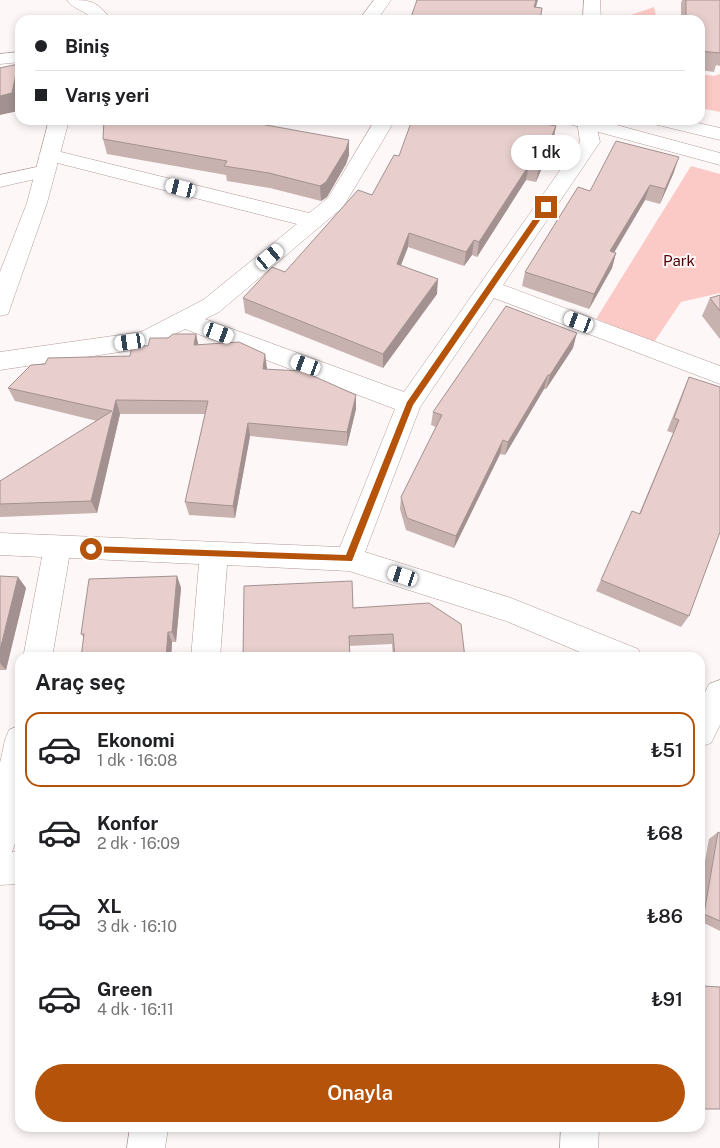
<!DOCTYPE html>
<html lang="tr">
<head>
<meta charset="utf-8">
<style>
	body { margin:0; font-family:"Public Sans",sans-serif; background:#f2f2f2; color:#202124; height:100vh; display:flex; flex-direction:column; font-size:19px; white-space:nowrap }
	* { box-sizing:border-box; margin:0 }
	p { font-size:16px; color:#757577 }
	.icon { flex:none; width:28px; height:28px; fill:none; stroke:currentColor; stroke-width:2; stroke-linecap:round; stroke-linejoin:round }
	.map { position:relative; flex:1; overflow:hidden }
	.side { position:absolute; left:15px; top:652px; width:690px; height:480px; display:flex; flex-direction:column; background:#fff; border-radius:15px; box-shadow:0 2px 8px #0003 }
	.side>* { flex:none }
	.guide { position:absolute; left:15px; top:15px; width:690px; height:110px; border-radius:15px; box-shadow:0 2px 8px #0003; display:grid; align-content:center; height:110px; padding:0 20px; background:#fff }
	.end { position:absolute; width:22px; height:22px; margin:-11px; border:6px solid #b45309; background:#fff; box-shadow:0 0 0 2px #fff }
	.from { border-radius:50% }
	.bubble { position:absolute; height:35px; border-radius:18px; background:#fff; box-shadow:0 2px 8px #0003; font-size:16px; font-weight:600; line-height:35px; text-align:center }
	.car { position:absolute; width:15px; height:30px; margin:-15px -8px; border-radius:6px; box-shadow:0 0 4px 1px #0007; background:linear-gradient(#fff 24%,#345 0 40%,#fff 0 76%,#345 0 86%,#fff 0) }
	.guide b { display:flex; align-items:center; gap:18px; height:48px; font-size:19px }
	.guide b+b { border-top:1px solid #e0e0e0 }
	.guide i { width:12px; height:12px; background:#202124 }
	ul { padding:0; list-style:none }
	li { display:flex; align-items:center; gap:15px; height:75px; margin:0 10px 8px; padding:0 10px; border:2px solid transparent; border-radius:15px }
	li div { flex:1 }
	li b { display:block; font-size:19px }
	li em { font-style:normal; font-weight:600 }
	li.active { border-color:#b45309 }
	li>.icon { width:45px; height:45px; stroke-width:1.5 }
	h2 { padding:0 20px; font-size:22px; line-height:60px }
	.primary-button { display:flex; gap:10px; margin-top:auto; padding:10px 20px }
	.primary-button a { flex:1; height:58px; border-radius:30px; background:#b45309; color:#fff; font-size:20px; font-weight:600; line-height:58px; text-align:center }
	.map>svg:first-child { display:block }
	.green { fill:#fccac6 }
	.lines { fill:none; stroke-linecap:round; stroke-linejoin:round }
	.minor-casing { stroke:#b39b99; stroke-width:1 }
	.tertiary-casing { stroke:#b39b99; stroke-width:1 }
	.secondary-casing { stroke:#b39b99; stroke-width:1 }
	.minor { fill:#fff; fill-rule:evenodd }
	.tertiary { fill:#fff; fill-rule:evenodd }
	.secondary { fill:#fff; fill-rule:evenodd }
	.wall { fill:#c8b2b0 }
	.shaded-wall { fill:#a29190 }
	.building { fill:#e8cfcd; stroke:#a29190 }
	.route { fill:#b45309 }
	.labels { text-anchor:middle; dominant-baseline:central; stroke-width:4; stroke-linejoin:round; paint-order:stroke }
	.far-park-label { font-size:15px; fill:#550008; stroke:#fdf7f7 }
</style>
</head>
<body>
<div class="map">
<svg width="720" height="1148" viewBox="0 0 720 1148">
	<rect width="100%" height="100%" fill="#fdf7f7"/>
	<g class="green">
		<path d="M654,7L657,20H616Z"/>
		<path d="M700,74L714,76L720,74V112L700,108Z"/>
		<path d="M691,166L720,174V293L681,302L654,342L596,319Z"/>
	</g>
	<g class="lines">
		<defs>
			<g id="minor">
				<path d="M374,0H391L377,20H359Z"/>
				<path d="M375,120H395L343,207L219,312L205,319L404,392L580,142L577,120H595L600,142L503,285L720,366V384L494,298L420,407L365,552L511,598L638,649L642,658H594L506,621L349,571L227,565L220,658H191L199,564L69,558L52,658H23L42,557L0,555V533L340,547L395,409L185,329L146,348L0,370V352L141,332L203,300L297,224L42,159L39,155L42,151L49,149L309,213L328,198Z"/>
				<path d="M46,165L53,167L56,171L53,175L0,187V175Z"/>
				<path d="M720,680V725L711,743L700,747V702L709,684Z"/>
				<path d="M20,725C20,764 26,817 12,852H20V884L0,885V763L5,740L9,730Z"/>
				<path d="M130,1128H168L165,1148H127Z"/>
				<path d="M561,1128H599L598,1148H560Z"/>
			</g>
			<g id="tertiary">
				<path d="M584,0H600L601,20H583Z"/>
				<path d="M49,120H69L47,203L8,314L0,316V272L27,203Z"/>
			</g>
			<g id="secondary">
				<path d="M67,0C90,0 97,0 111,20H93C86,10 73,10 67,0Z"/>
				<path d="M20,52V62L0,64V54Z"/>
				<path d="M566,120H598L720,153V165L569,124Z"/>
				<path d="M651,120H685L720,128V140L654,124Z"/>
			</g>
		</defs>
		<use href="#minor" class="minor-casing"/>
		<use href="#tertiary" class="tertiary-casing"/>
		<use href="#secondary" class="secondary-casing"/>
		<use href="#minor" class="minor"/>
		<use href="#tertiary" class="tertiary"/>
		<use href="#secondary" class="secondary"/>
	</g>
	<g class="wall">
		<path d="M682,0H720V66L716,65L714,72L700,70V20H681V3Z"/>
		<path d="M556,126L553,141L536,182L526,180L477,257L472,255L464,266L408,247L401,265L437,294L383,368L245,313L243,298L285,272L372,195L399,156Z"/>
		<path d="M103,139L349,140V155L346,164L327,197L321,201L270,188L227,181L226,175L107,154Z"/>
		<path d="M674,172L660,204L645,200L614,253H616L612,268L589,309L522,286L525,272L590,191Z"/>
		<path d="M720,295V339L702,316L710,298Z"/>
		<path d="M196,334L198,345L265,354L266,369L356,409L347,446L250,436L235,518L189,515L185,502L205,414H120L97,513L0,517V481L97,421L15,401L8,388L45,364L130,356L148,346L168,338Z"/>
		<path d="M573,348L546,389H544L505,455L500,454L454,548L406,530L400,509L401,497L436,427L431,425L433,412Z"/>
		<path d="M689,377V616L681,627L596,591L632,511L639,514L673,433L667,431L683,391Z"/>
		<path d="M0,576L18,577L26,588L6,670H0Z"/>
		<path d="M177,576L181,588L176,642H172L171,658H81L84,638L81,634Z"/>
		<path d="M353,608L465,658H393L392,644L349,646L243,658Z"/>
		<path d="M718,832L720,833V931L700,921V888L709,839Z"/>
	</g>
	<g class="shaded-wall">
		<path d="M536,0H538L532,20L534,7Z"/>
		<path d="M18,64L20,71V101L18,111L0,115V96Z"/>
		<path d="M556,126L553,141L536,182L539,167Z"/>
		<path d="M349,140V155L346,164L327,197L321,201L320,186Z"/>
		<path d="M679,157L674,172L660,204L665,189Z"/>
		<path d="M529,165L526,180L477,257L479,242Z"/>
		<path d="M650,185L645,200L606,266L610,251Z"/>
		<path d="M409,233L408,247L396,278L397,264Z"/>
		<path d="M474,240L472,255L464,266L466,252Z"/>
		<path d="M616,253L612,268L589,309L594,294Z"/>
		<path d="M438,279L437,294L383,368V354Z"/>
		<path d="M577,333L573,348L546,389L550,375Z"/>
		<path d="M196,334L199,348L194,345Z"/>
		<path d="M265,354L267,368L265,383L263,369Z"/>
		<path d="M548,375L544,389L505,455L508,442Z"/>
		<path d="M356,395V409L347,446V432Z"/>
		<path d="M116,400L120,414L97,513L91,501Z"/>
		<path d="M248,423L250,436L235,518L233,506Z"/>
		<path d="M503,440L500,454L454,548L456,536Z"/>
		<path d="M177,576L181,588L176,642L172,632Z"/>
		<path d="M18,577L26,588L6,670L0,663V650Z"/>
		<path d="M168,632L172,642L171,658H166Z"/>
	</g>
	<g class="building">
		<path d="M417,0H536L534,7L542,8L540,20H410Z"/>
		<path d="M686,0H720V53L700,51V20H686Z"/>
		<path d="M18,64L12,93L0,96V68Z"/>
		<path d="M104,120H238L349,140L346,149L326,182L320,186L269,173L224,166L227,161L103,139Z"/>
		<path d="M412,120H525L556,126L539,167L529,165L479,242L474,240L466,252L409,233L397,264L438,279L383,354L243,298L272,267L285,272L358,190L372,195L394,155L399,156Z"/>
		<path d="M616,141L679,157L665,189L650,185L610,251L616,253L594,294L525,272L578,187L590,191Z"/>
		<path d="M720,295V311L710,298Z"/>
		<path d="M506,306L577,333L550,375H548L508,442L503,440L456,536L407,518L401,497L442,415L433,412Z"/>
		<path d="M173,334H196L194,345L239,342L265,354L263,369L302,371L356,395L347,432L248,423L233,506L185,502L208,401L116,400L91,501L0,504V481L112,411L8,388L31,365L45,364L48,358L130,356L132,345L148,346L150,338H168Z"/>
		<path d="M689,377L720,387V532L689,616L601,580L632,511L640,514L679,420L674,418Z"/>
		<path d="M0,576L18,577L0,650Z"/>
		<path d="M177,576L172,632H168L166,658H81L84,634H81L89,579Z"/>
		<path d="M352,581L353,608L429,603L461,624L465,658H395L393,634L349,636L350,658H243L244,586Z"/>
		<path d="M718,832L720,833V921L704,914Z"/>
		<path d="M703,986L720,987V1109H700V987Z"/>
	</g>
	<path class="route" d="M543,205L549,207L413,405L352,561L89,552V547L91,546L346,555L407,402Z"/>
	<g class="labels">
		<g class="far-park-label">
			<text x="679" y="260">Park</text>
		</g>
	</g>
</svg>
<i class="end from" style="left:91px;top:549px"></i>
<i class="end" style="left:546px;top:207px"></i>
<div class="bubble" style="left:511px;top:135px;width:70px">1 dk</div>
<i class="car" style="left:181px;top:188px;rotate:284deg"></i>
<i class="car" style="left:270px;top:257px;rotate:50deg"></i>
<i class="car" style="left:579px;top:322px;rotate:291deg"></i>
<i class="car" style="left:219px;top:333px;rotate:110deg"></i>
<i class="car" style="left:130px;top:342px;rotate:262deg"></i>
<i class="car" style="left:306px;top:365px;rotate:290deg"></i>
<i class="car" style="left:403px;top:576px;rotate:288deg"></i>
<div class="guide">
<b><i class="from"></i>Biniş</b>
<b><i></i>Varış yeri</b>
</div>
<section class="side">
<h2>Araç seç</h2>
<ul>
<li class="active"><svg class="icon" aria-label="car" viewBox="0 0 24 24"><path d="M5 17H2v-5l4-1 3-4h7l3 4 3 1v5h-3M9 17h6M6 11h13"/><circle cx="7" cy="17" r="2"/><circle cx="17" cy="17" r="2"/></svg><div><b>Ekonomi</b><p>1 dk · 16:08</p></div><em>₺51</em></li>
<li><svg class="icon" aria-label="car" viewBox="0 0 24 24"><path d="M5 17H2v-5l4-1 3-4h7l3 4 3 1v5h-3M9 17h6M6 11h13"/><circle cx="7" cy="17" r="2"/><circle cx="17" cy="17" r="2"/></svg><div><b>Konfor</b><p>2 dk · 16:09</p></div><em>₺68</em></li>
<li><svg class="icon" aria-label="car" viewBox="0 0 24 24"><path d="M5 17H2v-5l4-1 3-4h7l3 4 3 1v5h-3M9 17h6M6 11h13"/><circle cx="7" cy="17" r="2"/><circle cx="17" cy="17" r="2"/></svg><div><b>XL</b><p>3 dk · 16:10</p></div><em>₺86</em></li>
<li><svg class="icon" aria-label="car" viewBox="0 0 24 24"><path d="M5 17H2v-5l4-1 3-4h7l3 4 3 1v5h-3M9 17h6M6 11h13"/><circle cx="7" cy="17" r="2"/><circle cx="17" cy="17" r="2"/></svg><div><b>Green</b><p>4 dk · 16:11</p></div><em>₺91</em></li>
</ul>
<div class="primary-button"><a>Onayla</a></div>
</section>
</div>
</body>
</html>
